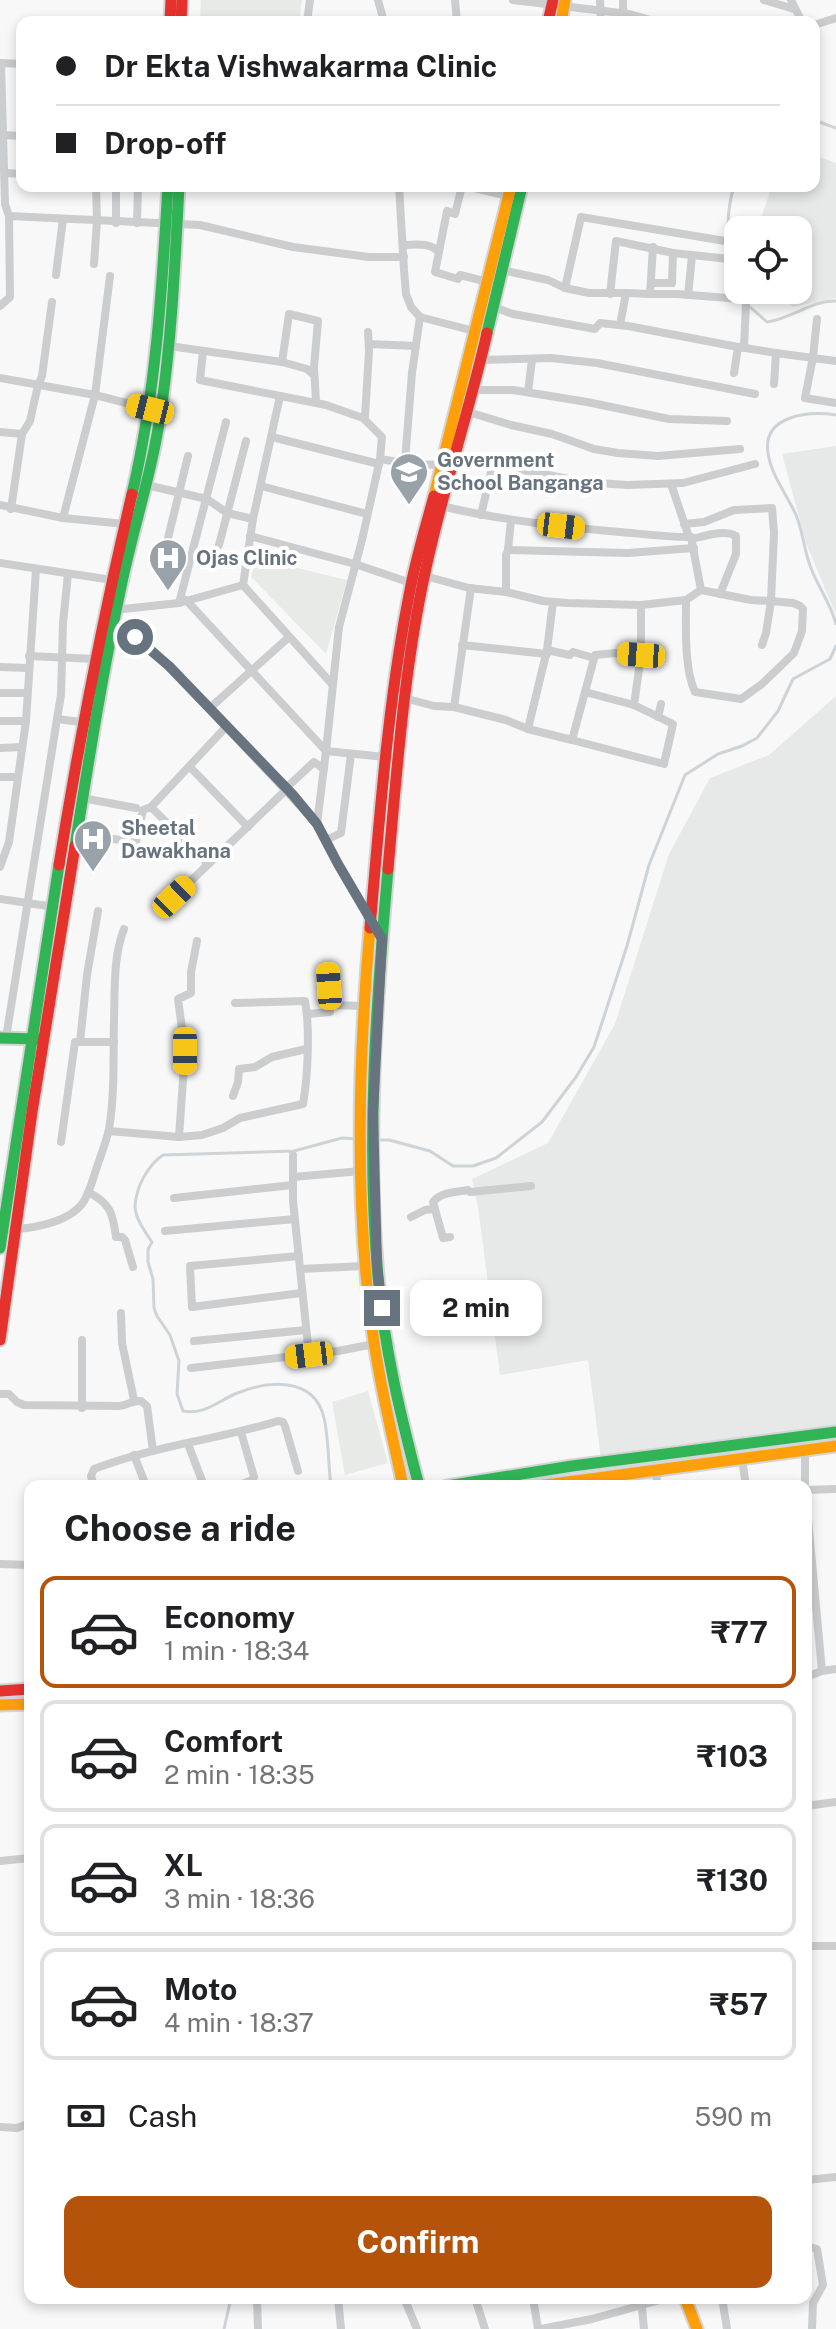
<!DOCTYPE html>
<html lang="en">
<head>
<meta charset="utf-8">
<style>
	body { margin:0; font-family:"Public Sans",sans-serif; background:#f6f6f6; color:#202124; height:100vh; display:flex; flex-direction:column; font-size:30px; white-space:nowrap }
	* { box-sizing:border-box; margin:0 }
	p { font-size:26px; color:#757577 }
	.icon { flex:none; width:44px; height:44px; fill:none; stroke:currentColor; stroke-width:2; stroke-linecap:round; stroke-linejoin:round }
	.map { position:relative; flex:1; overflow:hidden }
	.side { position:absolute; left:24px; top:1480px; width:788px; height:824px; display:flex; flex-direction:column; background:#fff; border-radius:16px; box-shadow:0 4px 12px #0003 }
	.side>* { flex:none }
	.guide { position:absolute; left:16px; top:16px; width:804px; height:176px; border-radius:16px; box-shadow:0 4px 12px #0003; display:grid; align-content:center; height:176px; padding:0 40px; background:#fff }
	.tools { position:absolute; left:724px; top:216px; display:grid; gap:16px }
	.tools a { display:grid; place-items:center; width:88px; height:88px; border-radius:16px; background:#fff; box-shadow:0 4px 12px #0003; font-size:40px }
	.end { position:absolute; width:36px; height:36px; margin:-18px; border:10px solid #67747f; background:#fff; box-shadow:0 0 0 4px #fff }
	.from { border-radius:50% }
	.bubble { position:absolute; height:56px; border-radius:16px; background:#fff; box-shadow:0 4px 12px #0003; font-size:26px; font-weight:700; line-height:56px; text-align:center }
	.car { position:absolute; width:24px; height:48px; margin:-24px -12px; border-radius:10px; box-shadow:0 0 6px 2px #0007; background:linear-gradient(#f5c518 24%,#345 0 40%,#f5c518 0 76%,#345 0 86%,#f5c518 0) }
	.guide b { display:flex; align-items:center; gap:28px; height:76px; font-size:30px }
	.guide b+b { border-top:2px solid #e0e0e0 }
	.guide i { width:20px; height:20px; background:#202124 }
	ul { padding:0; list-style:none }
	li { display:flex; align-items:center; gap:24px; height:112px; margin:0 16px 12px; padding:0 24px; border:4px solid #e0e0e0; border-radius:16px }
	li div { flex:1 }
	li b { display:block; font-size:30px }
	li em { font-style:normal; font-weight:700 }
	li.active { border-color:#b45309 }
	li>.icon { width:72px; height:72px; stroke-width:1.5 }
	h2 { padding:0 40px; font-size:36px; line-height:96px }
	.pay { display:flex; align-items:center; gap:20px; height:88px; padding:0 40px; font-size:30px }
	.pay p { margin-inline-start:auto }
	.button { display:flex; gap:16px; margin-top:auto; padding:16px 40px }
	.button a { flex:1; height:92px; border-radius:16px; background:#b45309; color:#fff; font-size:32px; font-weight:700; line-height:92px; text-align:center }
	.map>svg:first-child { display:block }
	.built { fill:#e7e8e8 }
	.green { fill:#e7eae6 }
	.lines { fill:none; stroke-linecap:round; stroke-linejoin:round }
	.stream { stroke:#cdd3d6; stroke-width:3 }
	.fast-casing { stroke:#d4d5d6; stroke-width:15 }
	.slow-casing { stroke:#d4d5d6; stroke-width:15 }
	.jam-casing { stroke:#d4d5d6; stroke-width:15 }
	.street { stroke:#cbcdce; stroke-width:8 }
	.fast { stroke:#30b455; stroke-width:11 }
	.slow { stroke:#ff9f0a; stroke-width:11 }
	.jam { stroke:#e5322d; stroke-width:11 }
	.route { stroke:#67747f; stroke-width:10 }
	.labels { text-anchor:middle; dominant-baseline:central; stroke-width:8; stroke-linejoin:round; paint-order:stroke }
	.poi-label { font-size:20px; font-weight:bold; fill:#67747f; stroke:#fff; text-anchor:start }
</style>
</head>
<body>
<div class="map">
<svg width="836" height="2329" viewBox="0 0 836 2329">
	<rect width="100%" height="100%" fill="#f8f8f8"/>
	<g class="built">
		<path d="M814,155L836,163V298L793,307L777,290H798V230H757L772,186H814Z"/>
		<path d="M836,446V615L806,543L782,454Z"/>
		<path d="M836,696V1429L601,1459L588,1360L500,1375L478,1207L472,1179L548,1143L615,1024L669,854L710,778L769,755Z"/>
	</g>
	<g class="green">
		<path d="M201,0H302L299,22H200Z"/>
		<path d="M256,558L347,580L326,654L251,577Z"/>
		<path d="M368,1391L388,1463L345,1475L332,1402Z"/>
	</g>
	<g class="lines">
		<g class="stream">
			<path d="M814,120L836,128"/>
			<path d="M734,186C726,213 725,244 738,269"/>
			<path d="M744,290L746,301"/>
			<path d="M750,307L767,322C791,319 812,300 836,301"/>
			<path d="M836,415C809,411 762,415 768,453C771,475 787,495 796,515C803,531 804,551 811,568C818,587 831,604 836,624"/>
			<path d="M376,1140H389L430,1151L453,1166H473L496,1158L542,1122L576,1077L594,1047L627,946L649,865L685,775L718,754L742,746L757,738L778,711L793,679L830,659L836,646"/>
			<path d="M331,1486C328,1464 329,1439 324,1418C314,1375 266,1381 235,1394C217,1402 204,1415 183,1411L177,1394L179,1361L170,1335L157,1316L154,1308L153,1279L148,1262V1249L152,1242C145,1232 135,1218 135,1206C136,1187 148,1165 163,1155L294,1151L342,1138L356,1139"/>
			<path d="M224,2329L231,2298"/>
		</g>
		<defs>
			<g id="fast">
				<path d="M487,333L522,186"/>
				<path d="M132,494C156,392 162,290 168,186"/>
				<path d="M75,846C89,758 103,670 122,582C134,525 153,469 161,410C172,336 175,261 179,186"/>
				<path d="M388,869C376,1005 366,1141 378,1277C384,1348 401,1417 419,1486"/>
				<path d="M0,1038L38,1039"/>
				<path d="M0,1248L59,865"/>
				<path d="M447,1486L572,1466L836,1432"/>
			</g>
			<g id="slow">
				<path d="M561,22L565,0"/>
				<path d="M434,496L511,186"/>
				<path d="M370,928C358,1063 354,1208 374,1342C381,1390 393,1438 403,1486"/>
				<path d="M538,1486L836,1446"/>
				<path d="M0,1705L30,1704"/>
				<path d="M685,2298L697,2329"/>
			</g>
			<g id="jam">
				<path d="M170,22L171,0"/>
				<path d="M181,22L182,0"/>
				<path d="M548,22L553,0"/>
				<path d="M59,865C79,741 103,617 132,494"/>
				<path d="M388,869C397,769 404,667 426,568C443,489 469,412 487,333"/>
				<path d="M370,928C380,813 388,698 411,585C417,555 426,525 434,496"/>
				<path d="M0,1340L32,1112L75,846"/>
				<path d="M0,1691L30,1689"/>
			</g>
		</defs>
		<use href="#fast" class="fast-casing"/>
		<use href="#slow" class="slow-casing"/>
		<use href="#jam" class="jam-casing"/>
		<g class="street">
			<path d="M378,0L384,22"/>
			<path d="M455,0L457,22"/>
			<path d="M513,0L629,14L658,22"/>
			<path d="M600,0L601,22"/>
			<path d="M623,0V13"/>
			<path d="M764,0L794,9"/>
			<path d="M791,0L802,22"/>
			<path d="M307,22L310,0"/>
			<path d="M814,25L836,18"/>
			<path d="M0,63L22,64"/>
			<path d="M4,135L22,136"/>
			<path d="M5,173L22,174"/>
			<path d="M116,186V223"/>
			<path d="M399,186L404,270L406,294L411,307L420,317L478,332"/>
			<path d="M462,186L455,214L447,211L435,272L458,279L460,275L488,282"/>
			<path d="M466,186L508,196"/>
			<path d="M9,216L200,225L293,247L369,257H404"/>
			<path d="M137,223L138,186"/>
			<path d="M403,245C416,245 428,242 438,251"/>
			<path d="M94,264L97,221L96,186"/>
			<path d="M502,270L548,280L565,288L589,293H626L620,325"/>
			<path d="M56,275L63,219"/>
			<path d="M652,283H672L673,253"/>
			<path d="M565,288L581,217L725,241"/>
			<path d="M626,293L650,294L653,247"/>
			<path d="M610,294L616,241L673,253L729,259"/>
			<path d="M650,294H677L741,299L746,303L744,348"/>
			<path d="M688,295L692,256"/>
			<path d="M0,306L10,297L9,216L5,204L1,63"/>
			<path d="M494,307L513,314L595,329L600,323L628,326L738,347L734,373"/>
			<path d="M817,319L813,357L805,398L836,403"/>
			<path d="M369,344L416,346"/>
			<path d="M739,347L776,353L774,384"/>
			<path d="M157,348L169,346L282,362L307,369L314,375"/>
			<path d="M203,351L200,380L326,405L363,418L382,437L380,459L411,464L441,465"/>
			<path d="M776,353L836,361"/>
			<path d="M480,360L551,358L597,363L755,394"/>
			<path d="M282,362L289,314L318,321L314,367L316,402"/>
			<path d="M0,378L95,395L150,409"/>
			<path d="M474,390H513L587,402L669,419L727,421"/>
			<path d="M528,392L532,360"/>
			<path d="M280,396L253,519L243,585L332,684"/>
			<path d="M468,412L511,425L552,434L594,449L618,453L658,456L740,449"/>
			<path d="M363,418L365,416L369,351L368,332"/>
			<path d="M0,432L22,434"/>
			<path d="M272,437L379,464"/>
			<path d="M456,455L477,461L584,482L627,485L683,483L755,464"/>
			<path d="M405,461L412,373L420,317"/>
			<path d="M142,484L207,499L227,513L253,519"/>
			<path d="M261,486L367,514"/>
			<path d="M0,505L63,518L125,524"/>
			<path d="M441,506C500,520 560,527 620,532C643,534 666,537 689,537L671,484"/>
			<path d="M11,509L22,434L30,421L38,385L42,376L52,302"/>
			<path d="M481,515L493,464"/>
			<path d="M63,518L95,395L110,276"/>
			<path d="M684,524L704,522L734,510L772,508L774,533L771,601L751,600L701,590L691,537H689"/>
			<path d="M250,536L355,564L414,584"/>
			<path d="M168,538L188,456"/>
			<path d="M692,539C705,536 724,529 736,536V554L720,594"/>
			<path d="M219,545L246,441"/>
			<path d="M508,550L628,553L694,548"/>
			<path d="M0,563L112,580"/>
			<path d="M425,576L469,588L506,592V555L508,550L511,520"/>
			<path d="M506,592L543,601L567,603L641,605L686,600L701,590"/>
			<path d="M186,600L326,751"/>
			<path d="M686,600C686,627 684,668 695,692L741,699L762,684L794,653L802,631L803,609L800,606L793,603L771,601L766,633L762,645"/>
			<path d="M179,603L226,422"/>
			<path d="M114,610L179,603L243,585"/>
			<path d="M115,622L154,651L169,666L317,824L338,864L382,938"/>
			<path d="M462,645L547,654"/>
			<path d="M547,650L570,655L573,652L594,658"/>
			<path d="M641,655L615,653L595,655L572,740L664,764L673,724L634,705L641,655V605"/>
			<path d="M29,656L95,659"/>
			<path d="M0,667L28,668"/>
			<path d="M585,692L634,705"/>
			<path d="M0,693H27"/>
			<path d="M404,698L434,706L454,707L506,720L528,729L572,740"/>
			<path d="M454,707L471,588"/>
			<path d="M210,708L289,637"/>
			<path d="M658,717L661,704"/>
			<path d="M57,719L61,695L63,623L68,574"/>
			<path d="M0,721H26"/>
			<path d="M528,729L547,650L553,602"/>
			<path d="M0,748L22,747"/>
			<path d="M326,751L339,627L362,540L380,459"/>
			<path d="M190,767L248,827"/>
			<path d="M0,777H17"/>
			<path d="M286,788L314,762L324,769"/>
			<path d="M82,798L136,808"/>
			<path d="M151,807L208,864"/>
			<path d="M317,824L326,751L385,757"/>
			<path d="M113,839L136,842L143,810L151,807L226,727"/>
			<path d="M326,840L341,833L351,754"/>
			<path d="M0,867L9,842L26,721L36,569"/>
			<path d="M174,897L287,789"/>
			<path d="M0,899L55,907"/>
			<path d="M328,968L330,1005"/>
			<path d="M308,1014L330,1012V1005L363,1006"/>
			<path d="M6,1038L57,719L89,723"/>
			<path d="M80,1042H114"/>
			<path d="M233,1096L238,1082L239,1069L255,1067L272,1057L306,1049"/>
			<path d="M109,1131L179,1137L202,1135L223,1128L240,1118L303,1104C308,1076 310,1028 305,1001L235,1003"/>
			<path d="M179,1137L185,1051L178,999L191,993V972L197,941"/>
			<path d="M61,1142L75,1042H80L87,975L98,911"/>
			<path d="M293,1155V1201L309,1355"/>
			<path d="M293,1177L361,1171"/>
			<path d="M88,1192C110,1203 113,1213 116,1237H122L125,1240L133,1267"/>
			<path d="M174,1198L293,1185"/>
			<path d="M411,1217L425,1210L434,1209"/>
			<path d="M3,1229C27,1230 66,1224 82,1204C89,1195 92,1181 96,1170C100,1157 106,1143 109,1129C115,1094 113,1056 114,1020C115,990 113,957 124,929"/>
			<path d="M165,1231L295,1219"/>
			<path d="M450,1237L443,1238L433,1202C441,1192 456,1192 468,1190L470,1192L531,1186"/>
			<path d="M299,1256L190,1266L192,1307L301,1293"/>
			<path d="M300,1269L365,1266"/>
			<path d="M121,1313L122,1343L134,1400"/>
			<path d="M194,1341L306,1330"/>
			<path d="M191,1368L338,1351L374,1344"/>
			<path d="M0,1394H9L17,1402L24,1405L118,1406C127,1406 132,1400 141,1401L147,1406L153,1451"/>
			<path d="M82,1408V1340"/>
			<path d="M188,1444L204,1486"/>
			<path d="M805,1451V1486"/>
			<path d="M134,1455L146,1486"/>
			<path d="M742,1459L746,1486"/>
			<path d="M656,1470L657,1486"/>
			<path d="M94,1486L91,1476L94,1469C153,1446 217,1440 278,1421L283,1422L285,1426L298,1471"/>
			<path d="M238,1486L252,1480L254,1477L241,1432"/>
			<path d="M806,1490L836,1489"/>
			<path d="M806,1497L822,1671"/>
			<path d="M0,1564L30,1565"/>
			<path d="M806,1677L822,1671L836,1669"/>
			<path d="M806,1806L836,1802"/>
			<path d="M0,1861L30,1858"/>
			<path d="M806,1946H836"/>
			<path d="M0,2127L17,2128L30,2123"/>
			<path d="M806,2180L836,2177"/>
			<path d="M806,2246L817,2249L823,2285L813,2303L812,2329"/>
			<path d="M257,2298L258,2329"/>
			<path d="M338,2298L341,2329"/>
			<path d="M404,2298L417,2329"/>
			<path d="M475,2298L485,2329"/>
			<path d="M533,2298L538,2329"/>
			<path d="M641,2298L644,2329"/>
			<path d="M722,2298L727,2329"/>
			<path d="M541,2329L592,2319L667,2298"/>
		</g>
		<use href="#fast" class="fast"/>
		<use href="#slow" class="slow"/>
		<use href="#jam" class="jam"/>
	</g>
	<g class="lines">
		<path class="route" d="M135,637L169,666L293,795L317,824L338,864L382,939L373,1113L377,1266L382,1308"/>
	</g>
	<defs>
		<symbol id="school-pin" viewBox="-11 -11 22 30"><path d="M0 17L-7.5 6A9.5 9.5 0 1 1 7.5 6Z" fill="#9aa2a9" stroke="#fff"/><path d="M0-5L7-2L0 1L-7-2ZM-4 1L0 2.5L4 1V4Q0 6-4 4Z" fill="#fff"/></symbol>
		<symbol id="hospital-pin" viewBox="-11 -11 22 30"><path d="M0 17L-7.5 6A9.5 9.5 0 1 1 7.5 6Z" fill="#9aa2a9" stroke="#fff"/><path d="M-5-5h3v3.5h4V-5h3V5h-3V1.5h-4V5h-3Z" fill="#fff"/></symbol>
	</defs>
	<g fill-rule="evenodd">
		<use href="#school-pin" x="387" y="450" width="44" height="60"/>
		<use href="#hospital-pin" x="146" y="536" width="44" height="60"/>
		<use href="#hospital-pin" x="71" y="817" width="44" height="60"/>
	</g>
	<g class="labels">
		<g class="poi-label">
			<text x="437" y="460">Government<tspan x="437" dy="23">School Banganga</tspan></text>
			<text x="196" y="558">Ojas Clinic</text>
			<text x="121" y="828">Sheetal<tspan x="121" dy="23">Dawakhana</tspan></text>
		</g>
	</g>
</svg>
<div class="tools">
<a><svg class="icon" aria-label="locate" viewBox="0 0 24 24"><circle cx="12" cy="12" r="6"/><path d="M12 2v4M12 18v4M2 12h4M18 12h4"/></svg></a>
</div>
<i class="end from" style="left:135px;top:637px"></i>
<i class="end" style="left:382px;top:1308px"></i>
<div class="bubble" style="left:410px;top:1280px;width:132px">2 min</div>
<i class="car" style="left:150px;top:409px;rotate:284deg"></i>
<i class="car" style="left:561px;top:526px;rotate:97deg"></i>
<i class="car" style="left:641px;top:655px;rotate:274deg"></i>
<i class="car" style="left:174px;top:897px;rotate:46deg"></i>
<i class="car" style="left:329px;top:986px;rotate:356deg"></i>
<i class="car" style="left:185px;top:1051px;rotate:180deg"></i>
<i class="car" style="left:309px;top:1355px;rotate:263deg"></i>
<div class="guide">
<b><i class="from"></i>Dr Ekta Vishwakarma Clinic</b>
<b><i></i>Drop-off</b>
</div>
<section class="side">
<h2>Choose a ride</h2>
<ul>
<li class="active"><svg class="icon" aria-label="car" viewBox="0 0 24 24"><path d="M5 17H2v-5l4-1 3-4h7l3 4 3 1v5h-3M9 17h6M6 11h13"/><circle cx="7" cy="17" r="2"/><circle cx="17" cy="17" r="2"/></svg><div><b>Economy</b><p>1 min · 18:34</p></div><em>₹77</em></li>
<li><svg class="icon" aria-label="car" viewBox="0 0 24 24"><path d="M5 17H2v-5l4-1 3-4h7l3 4 3 1v5h-3M9 17h6M6 11h13"/><circle cx="7" cy="17" r="2"/><circle cx="17" cy="17" r="2"/></svg><div><b>Comfort</b><p>2 min · 18:35</p></div><em>₹103</em></li>
<li><svg class="icon" aria-label="car" viewBox="0 0 24 24"><path d="M5 17H2v-5l4-1 3-4h7l3 4 3 1v5h-3M9 17h6M6 11h13"/><circle cx="7" cy="17" r="2"/><circle cx="17" cy="17" r="2"/></svg><div><b>XL</b><p>3 min · 18:36</p></div><em>₹130</em></li>
<li><svg class="icon" aria-label="car" viewBox="0 0 24 24"><path d="M5 17H2v-5l4-1 3-4h7l3 4 3 1v5h-3M9 17h6M6 11h13"/><circle cx="7" cy="17" r="2"/><circle cx="17" cy="17" r="2"/></svg><div><b>Moto</b><p>4 min · 18:37</p></div><em>₹57</em></li>
</ul>
<div class="pay"><svg class="icon" aria-label="cash" viewBox="0 0 24 24"><path d="M3 7h18v10H3z"/><circle cx="12" cy="12" r="2"/></svg>Cash<p>590 m</p></div>
<div class="button"><a>Confirm</a></div>
</section>
</div>
</body>
</html>
